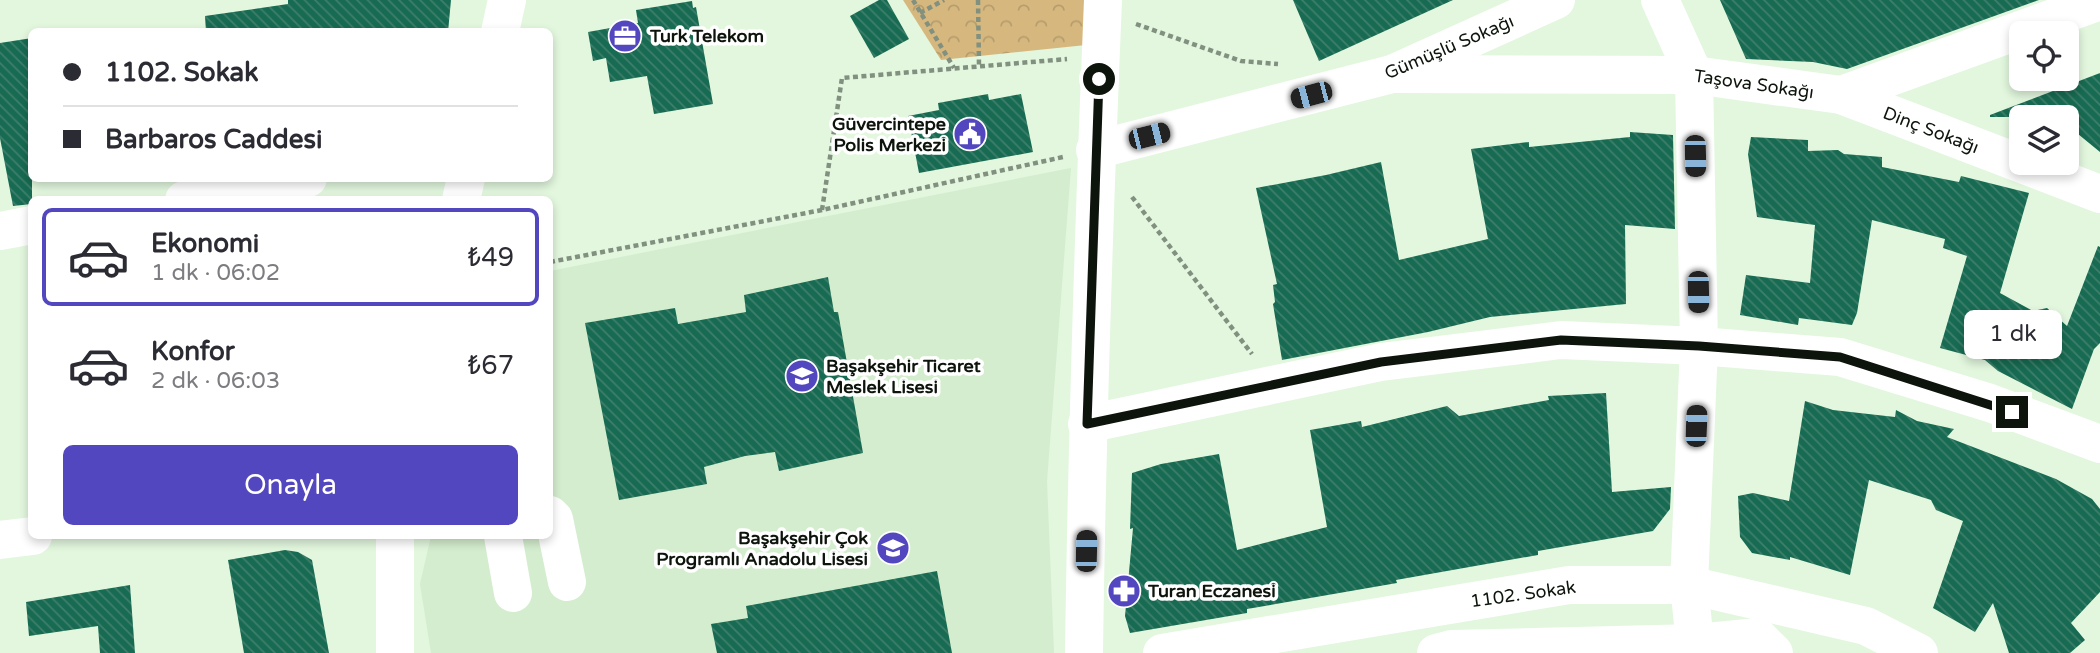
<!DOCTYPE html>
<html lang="tr">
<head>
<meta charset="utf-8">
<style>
	body { margin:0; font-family:"Varela Round",sans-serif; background:#f2f2f3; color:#2b2b33; height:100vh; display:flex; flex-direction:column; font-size:26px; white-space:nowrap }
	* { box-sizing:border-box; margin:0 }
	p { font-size:23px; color:#7c7c81 }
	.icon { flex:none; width:38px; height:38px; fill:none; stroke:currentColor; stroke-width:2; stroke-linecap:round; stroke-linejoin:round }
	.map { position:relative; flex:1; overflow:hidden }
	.panel { position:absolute; left:28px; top:196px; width:525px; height:343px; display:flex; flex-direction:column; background:#fff; border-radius:10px; box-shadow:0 4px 10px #0003 }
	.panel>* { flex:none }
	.hud { position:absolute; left:28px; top:28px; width:525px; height:154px; border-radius:10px; box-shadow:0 4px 10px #0003; display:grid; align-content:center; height:154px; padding:0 35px; background:#fff }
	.controls { position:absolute; left:2009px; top:21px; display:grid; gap:14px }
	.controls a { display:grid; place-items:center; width:70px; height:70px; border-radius:10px; background:#fff; box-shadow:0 4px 10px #0003; font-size:35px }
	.end { position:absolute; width:32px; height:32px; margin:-16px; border:9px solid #0d140c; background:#fff; box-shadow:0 0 0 4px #fff }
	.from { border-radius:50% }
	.bubble { position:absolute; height:49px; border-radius:10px; background:#fff; box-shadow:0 4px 10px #0003; font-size:23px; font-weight:600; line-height:49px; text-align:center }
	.car { position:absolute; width:21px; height:42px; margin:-21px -10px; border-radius:9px; box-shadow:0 0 5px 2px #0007; background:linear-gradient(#222 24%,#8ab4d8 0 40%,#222 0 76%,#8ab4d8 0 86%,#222 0) }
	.hud b { display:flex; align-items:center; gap:24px; height:66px; font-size:26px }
	.hud b+b { border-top:2px solid #e1e1e2 }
	.hud i { width:18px; height:18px; background:#2b2b33 }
	ul { padding:12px 0 0; list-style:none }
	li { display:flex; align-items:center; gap:21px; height:98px; margin:0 14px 10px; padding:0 21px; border:4px solid transparent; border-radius:10px }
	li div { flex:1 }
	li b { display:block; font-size:26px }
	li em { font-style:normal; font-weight:600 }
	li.selected { border-color:#5247be }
	li>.icon { width:63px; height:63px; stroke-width:1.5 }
	.primary-button { display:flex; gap:14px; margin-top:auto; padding:14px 35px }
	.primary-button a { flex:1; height:80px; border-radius:10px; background:#5247be; color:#fff; font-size:28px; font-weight:600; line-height:80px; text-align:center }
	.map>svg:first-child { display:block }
	.built { fill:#d4edce }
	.park { fill:url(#park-crowns) }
	.building { fill:url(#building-back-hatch) }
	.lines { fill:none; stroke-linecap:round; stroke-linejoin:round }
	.path { stroke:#81907f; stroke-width:4.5; stroke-dasharray:5 3.5; stroke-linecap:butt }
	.minor { stroke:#fff; stroke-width:38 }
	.route { stroke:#0d140c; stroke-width:9 }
	.labels { text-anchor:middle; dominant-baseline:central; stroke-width:7; stroke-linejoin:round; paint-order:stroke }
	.poi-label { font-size:18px; font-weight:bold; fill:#0d140c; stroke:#fff; text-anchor:start }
	.street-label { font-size:18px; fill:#0d140c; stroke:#fff }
</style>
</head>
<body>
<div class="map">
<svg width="2100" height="653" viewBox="0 0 2100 653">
	<defs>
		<pattern id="park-crowns" width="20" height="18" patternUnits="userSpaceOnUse" patternTransform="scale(1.75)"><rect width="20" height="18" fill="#d6b87f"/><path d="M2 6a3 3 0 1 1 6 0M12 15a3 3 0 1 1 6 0" fill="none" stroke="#b69d6d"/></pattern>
		<pattern id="building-back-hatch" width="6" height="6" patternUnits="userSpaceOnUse" patternTransform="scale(1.75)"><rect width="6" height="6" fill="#176b52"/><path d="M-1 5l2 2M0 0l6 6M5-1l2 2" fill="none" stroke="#3f7e6b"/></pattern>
	</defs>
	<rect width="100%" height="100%" fill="#e2f7de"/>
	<path class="built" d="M1071,168L1047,481L1054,653H431L420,584L431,536H550V271Z"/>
	<path class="park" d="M903,0H1088L1086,45L941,60Z"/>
	<g class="building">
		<path d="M288,0H451L448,32H206L205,16L288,4Z"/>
		<path d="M879,0H887L909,39L874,58L850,16Z"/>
		<path d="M1293,0H1453L1319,61Z"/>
		<path d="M1720,0H2039L1847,69L1813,62L1746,59Z"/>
		<path d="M692,1L693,8L696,7L713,104L654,114L647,76L610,82L606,58L593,61L588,32L638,23L636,10Z"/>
		<path d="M32,38V204L13,206L0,138V43Z"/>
		<path d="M2100,73V152L2078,134L2067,133V117H1990V115Z"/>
		<path d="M988,94L989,100L1021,94L1033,152L919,173L908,116L939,110L938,103Z"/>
		<path d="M1630,132L1673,135L1675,229L1625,225L1626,304L1490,317L1428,332L1282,360L1273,304L1275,302L1273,285L1277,284L1256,188L1326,175L1381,162L1399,260L1488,239L1471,149L1529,142V147L1630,137Z"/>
		<path d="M1751,137L1808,140V151L1838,150L1844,154L1882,157V167L1959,182L1961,176L2029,193L2000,293L2033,311L2047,308L2067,326L2098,246L2100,247V343L2094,349L2072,409L1998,371L1985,360L1940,348L1967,256L1943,248L1945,239L1872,220L1857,313L1852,325L1799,318L1798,325L1740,315L1746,275L1810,283L1815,225L1757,217L1748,154Z"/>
		<path d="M828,277L834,312H838L863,453L779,471L775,452L745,456L704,467L707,484L619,500L585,323L675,308L678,324L746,312L744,295Z"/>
		<path d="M1606,393L1612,492L1671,487L1670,509L1653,531L1538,551V555L1396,580L1397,583L1247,609V613L1130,633L1125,616L1133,528L1130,529L1132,473L1161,464L1219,454L1237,550L1327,527L1310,430L1361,421L1362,427L1447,406L1459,416L1549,400L1548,396Z"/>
		<path d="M1805,401L1833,410L1895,417L1896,410L1917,421L1954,429L1947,437L2056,479L2092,499L2100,509V592L2071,623L2085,640L2070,653H2009L1993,603L1975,632L1933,608L1963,521L1936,510L1931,500L1869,480L1850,575L1790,557V560L1752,553L1740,537L1738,496L1753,493L1789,501Z"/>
		<path d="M285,550L298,552L312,560L329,653H244L228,560Z"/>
		<path d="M937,571L952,653H717L711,624L748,618L746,606Z"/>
		<path d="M130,585L135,653H100L98,626L29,636L26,602Z"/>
	</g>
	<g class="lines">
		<g class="path">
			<path d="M913,0L954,68"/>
			<path d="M978,0L979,66"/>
			<path d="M920,13L944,0"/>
			<path d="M1136,24L1241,61L1278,64"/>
			<path d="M1132,197L1252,354"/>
			<path d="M822,210L842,78L1067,59"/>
			<path d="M550,262L822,210L1063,157"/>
		</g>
		<g class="minor">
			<path d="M1660,0L1694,75L1699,346L1689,585L1696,653"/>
			<path d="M500,32L507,0"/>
			<path d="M1392,74L1694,75L1841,95L2100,1"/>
			<path d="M1841,95L2100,194"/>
			<path d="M1095,150L1392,74L1556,0"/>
			<path d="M184,200L308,178"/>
			<path d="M461,200L466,178"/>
			<path d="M0,231L32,225"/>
			<path d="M1087,424L1381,362L1561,340L1699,346L1840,357L1990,403L2100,444"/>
			<path d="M550,515L554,519L567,582"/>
			<path d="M395,536V653"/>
			<path d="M503,536L513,593"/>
			<path d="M0,540L33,536"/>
			<path d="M1084,653C1087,435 1094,218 1103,0"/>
			<path d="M1162,653L1569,585H1689L1866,626L1919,653"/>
			<path d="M1436,653L1451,649L1696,643L1758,637L1774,653"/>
		</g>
	</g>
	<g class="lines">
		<path class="route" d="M1099,79L1087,424L1381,362L1561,340L1699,346L1840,357L2012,412"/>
	</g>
	<defs>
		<symbol id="office-disc" viewBox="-11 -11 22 22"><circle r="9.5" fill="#5247be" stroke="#fff"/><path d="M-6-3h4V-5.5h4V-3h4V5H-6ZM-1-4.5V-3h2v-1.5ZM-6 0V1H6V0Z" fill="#fff"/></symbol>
		<symbol id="civic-disc" viewBox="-11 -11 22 22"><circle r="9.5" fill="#5247be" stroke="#fff"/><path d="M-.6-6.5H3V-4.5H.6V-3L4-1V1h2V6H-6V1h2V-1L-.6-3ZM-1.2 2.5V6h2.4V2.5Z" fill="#fff"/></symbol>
		<symbol id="school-disc" viewBox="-11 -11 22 22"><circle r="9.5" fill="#5247be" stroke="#fff"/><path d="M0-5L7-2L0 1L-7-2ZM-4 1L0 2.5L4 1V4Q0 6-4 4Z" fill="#fff"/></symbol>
		<symbol id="pharmacy-disc" viewBox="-11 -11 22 22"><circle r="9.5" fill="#5247be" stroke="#fff"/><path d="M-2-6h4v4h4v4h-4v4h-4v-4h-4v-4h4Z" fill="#fff"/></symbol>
	</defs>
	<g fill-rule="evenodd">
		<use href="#office-disc" x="606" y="17" width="38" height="38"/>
		<use href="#civic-disc" x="951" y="115" width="38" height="38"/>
		<use href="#school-disc" x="783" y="357" width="38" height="38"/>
		<use href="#school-disc" x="874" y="529" width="38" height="38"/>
		<use href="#pharmacy-disc" x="1105" y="572" width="38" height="38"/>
	</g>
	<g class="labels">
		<g class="poi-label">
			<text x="650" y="36">Turk Telekom</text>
			<text x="946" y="124" text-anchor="end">Güvercintepe<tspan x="946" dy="21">Polis Merkezi</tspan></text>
			<text x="826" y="366">Başakşehir Ticaret<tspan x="826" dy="21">Meslek Lisesi</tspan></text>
			<text x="868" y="538" text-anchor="end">Başakşehir Çok<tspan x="868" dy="21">Programlı Anadolu Lisesi</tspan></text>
			<text x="1148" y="591">Turan Eczanesi</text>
		</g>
		<g class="street-label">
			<text transform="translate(1449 47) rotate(-23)">Gümüşlü Sokağı</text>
			<text transform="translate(1754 84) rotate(8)">Taşova Sokağı</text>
			<text transform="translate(1931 130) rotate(21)">Dinç Sokağı</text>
			<text transform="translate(1523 594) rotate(-8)">1102. Sokak</text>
		</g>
	</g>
</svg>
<div class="controls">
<a><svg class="icon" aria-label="locate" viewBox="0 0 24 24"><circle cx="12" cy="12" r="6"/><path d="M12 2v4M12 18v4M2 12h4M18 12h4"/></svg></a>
<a><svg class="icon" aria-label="layers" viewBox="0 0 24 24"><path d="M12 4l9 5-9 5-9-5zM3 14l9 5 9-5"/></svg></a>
</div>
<i class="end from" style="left:1099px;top:79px"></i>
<i class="end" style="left:2012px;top:412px"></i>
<div class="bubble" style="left:1964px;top:310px;width:98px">1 dk</div>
<i class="car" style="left:1311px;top:95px;rotate:255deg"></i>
<i class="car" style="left:1149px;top:136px;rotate:76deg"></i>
<i class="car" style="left:1695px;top:156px;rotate:179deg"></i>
<i class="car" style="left:1698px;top:292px;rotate:179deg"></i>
<i class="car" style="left:1696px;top:426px;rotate:2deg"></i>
<i class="car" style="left:1086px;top:551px;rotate:1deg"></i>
<div class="hud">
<b><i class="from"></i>1102. Sokak</b>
<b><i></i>Barbaros Caddesi</b>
</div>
<section class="panel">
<ul>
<li class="selected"><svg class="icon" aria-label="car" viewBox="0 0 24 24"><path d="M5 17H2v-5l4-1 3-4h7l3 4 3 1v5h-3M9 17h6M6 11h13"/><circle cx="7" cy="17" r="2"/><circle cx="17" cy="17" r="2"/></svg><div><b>Ekonomi</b><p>1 dk · 06:02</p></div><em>₺49</em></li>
<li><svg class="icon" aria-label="car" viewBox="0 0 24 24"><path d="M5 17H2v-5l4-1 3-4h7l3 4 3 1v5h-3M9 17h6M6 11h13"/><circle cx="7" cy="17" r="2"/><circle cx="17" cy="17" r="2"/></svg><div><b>Konfor</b><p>2 dk · 06:03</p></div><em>₺67</em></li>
</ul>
<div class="primary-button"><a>Onayla</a></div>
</section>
</div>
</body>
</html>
